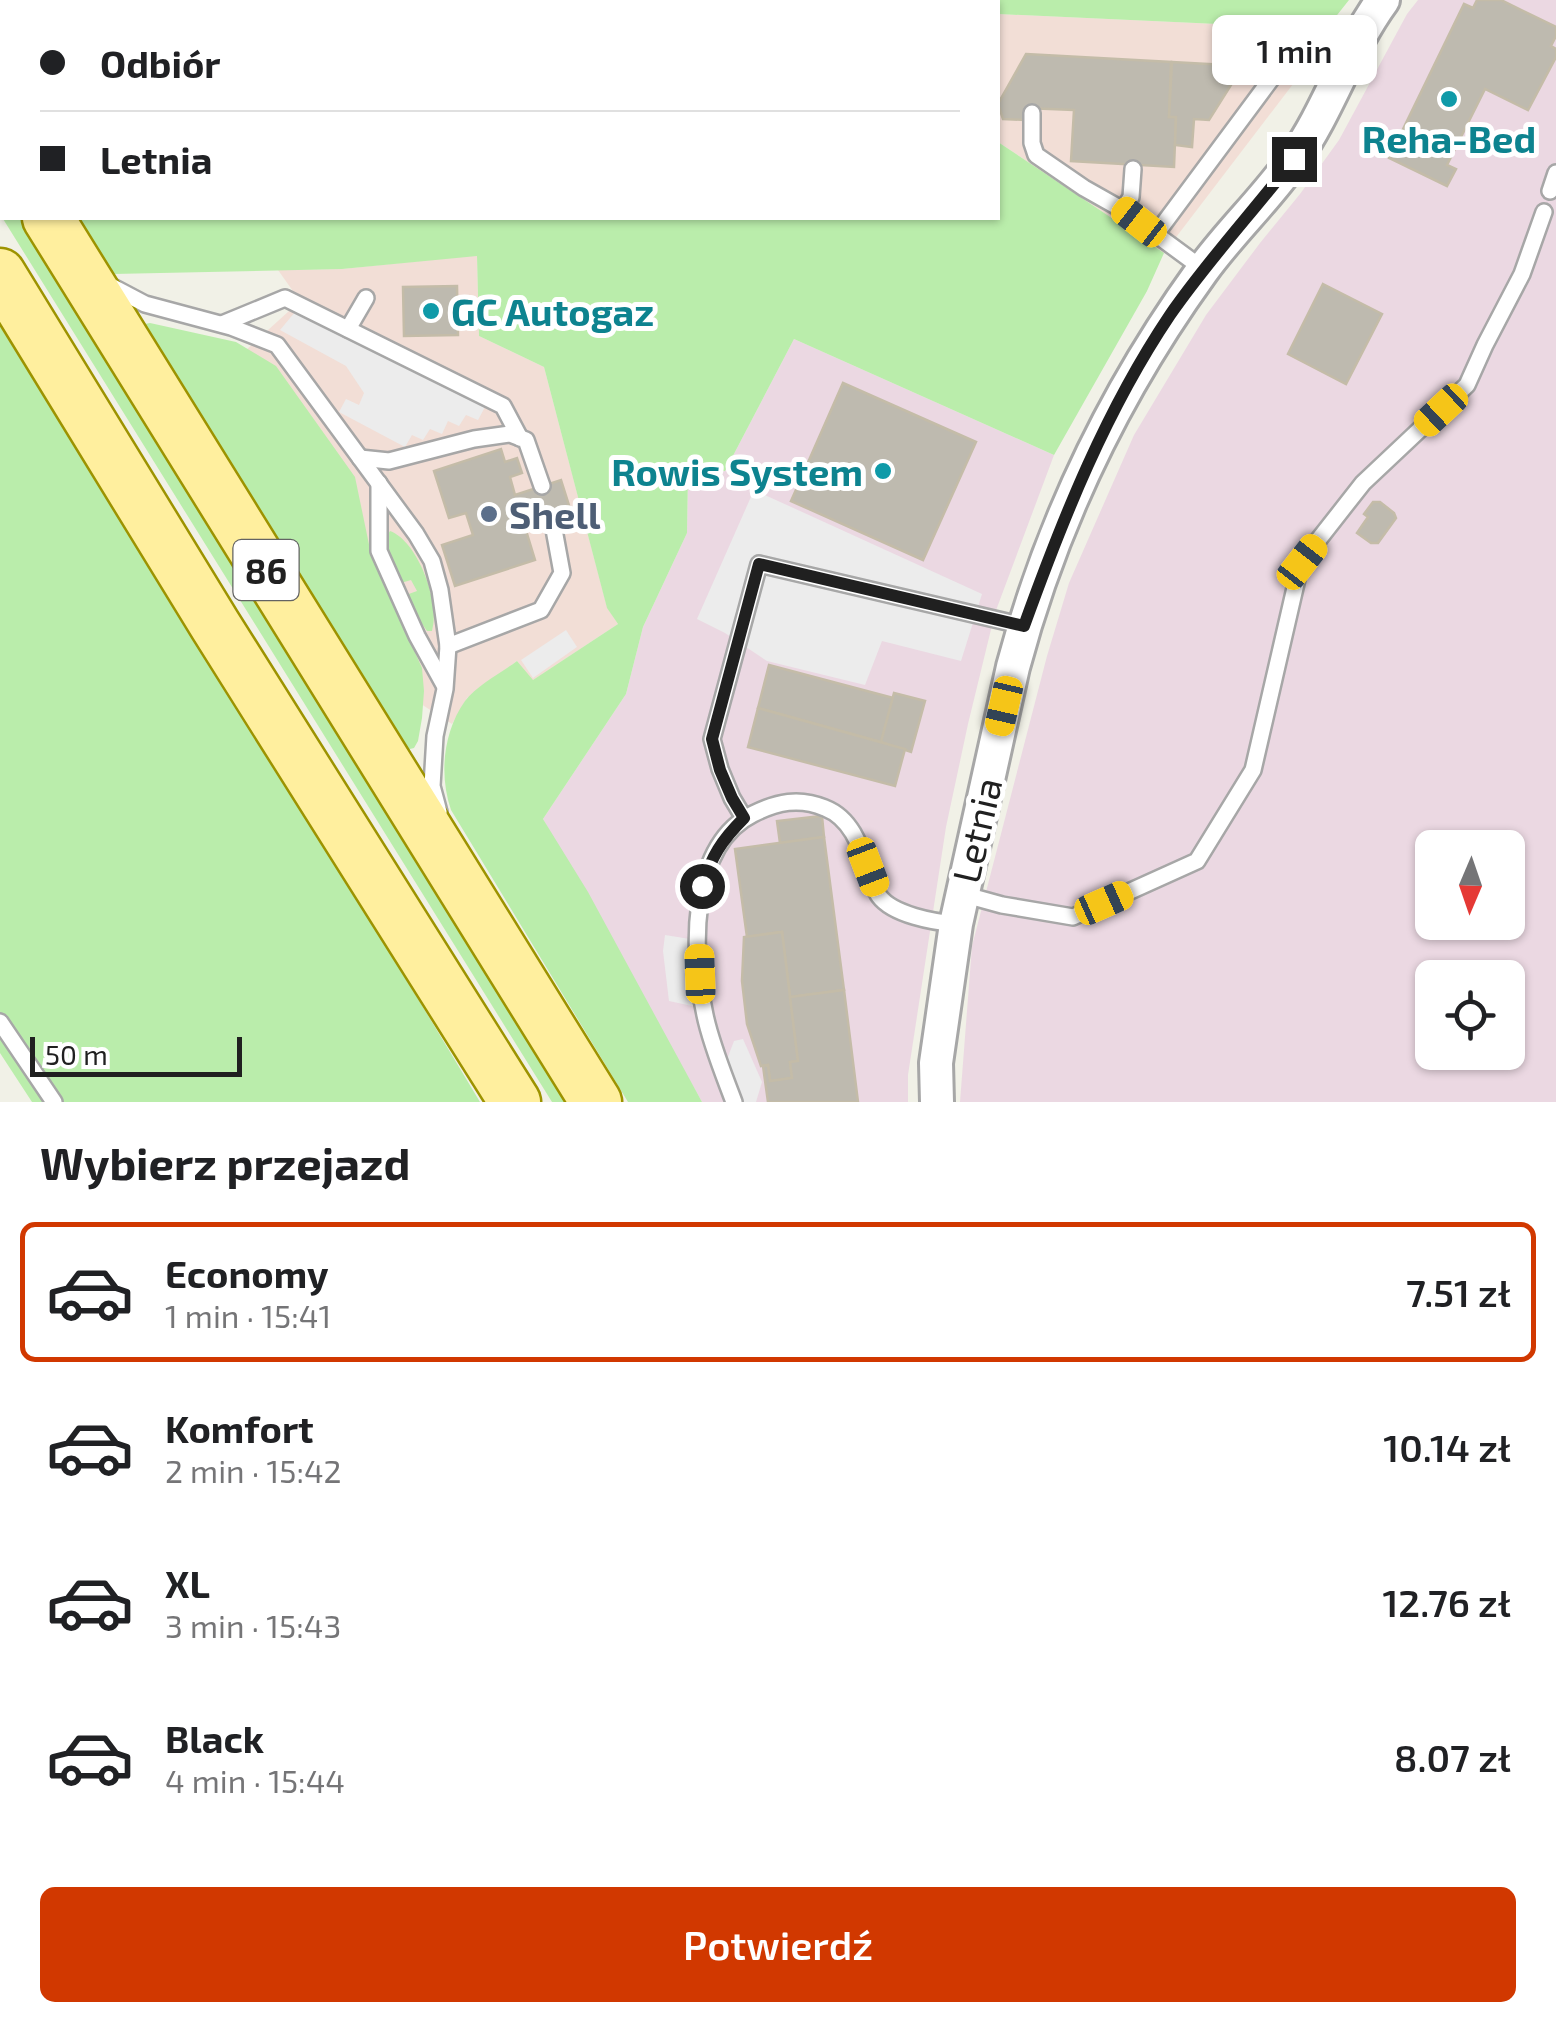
<!DOCTYPE html>
<html lang="pl">
<head>
<meta charset="utf-8">
<style>
	body { margin:0; font-family:"Exo 2",sans-serif; background:#f2f2f2; color:#202124; height:100vh; display:flex; flex-direction:column; font-size:38px; white-space:nowrap }
	* { box-sizing:border-box; margin:0 }
	p { font-size:32px; color:#757577 }
	.icon { flex:none; width:55px; height:55px; fill:none; stroke:currentColor; stroke-width:2; stroke-linecap:round; stroke-linejoin:round }
	.map { position:relative; height:1102px; overflow:hidden }
	.details { display:flex; flex-direction:column; background:#fff; flex:1 }
	.details>* { flex:none }
	.guide { position:absolute; left:0px; top:0px; width:1000px; height:220px; box-shadow:0 2px 8px #0004; display:grid; align-content:center; height:220px; padding:0 40px; background:#fff }
	.needle { width:65px; rotate:182deg }
	.tools { position:absolute; left:1415px; top:830px; display:grid; gap:20px }
	.tools a { display:grid; place-items:center; width:110px; height:110px; border-radius:15px; background:#fff; box-shadow:0 2px 8px #0004; font-size:50px }
	.scale { position:absolute; left:30px; bottom:25px; width:212px; box-sizing:border-box; padding-left:10px; border:5px solid #202020; border-top:0; font-size:28px; line-height:35px; white-space:nowrap; color:#202020; -webkit-text-stroke:8px #fff; paint-order:stroke }
	.end { position:absolute; width:45px; height:45px; margin:-22px; border:12px solid #202020; background:#fff; box-shadow:0 0 0 5px #fff }
	.from { border-radius:50% }
	.bubble { position:absolute; height:70px; border-radius:15px; background:#fff; box-shadow:0 2px 8px #0004; font-size:32px; font-weight:600; line-height:70px; text-align:center }
	.car { position:absolute; width:30px; height:60px; margin:-30px -15px; border-radius:12px; box-shadow:0 0 8px 2px #0007; background:linear-gradient(#f5c518 24%,#345 0 40%,#f5c518 0 76%,#345 0 86%,#f5c518 0) }
	.guide b { display:flex; align-items:center; gap:35px; height:95px; font-size:38px }
	.guide b+b { border-top:2px solid #e0e0e0 }
	.guide i { width:25px; height:25px; background:#202124 }
	ul { padding:0; list-style:none }
	li { display:flex; align-items:center; gap:30px; height:140px; margin:0 20px 15px; padding:0 20px; border:5px solid transparent; border-radius:15px }
	li div { flex:1 }
	li b { display:block; font-size:38px }
	li em { font-style:normal; font-weight:600 }
	li.selected { border-color:#d13800 }
	li>.icon { width:90px; height:90px; stroke-width:1.5 }
	h2 { padding:0 40px; font-size:45px; line-height:120px }
	.primary-button { display:flex; gap:20px; margin-top:auto; padding:20px 40px }
	.primary-button a { flex:1; height:115px; border-radius:15px; background:#d13800; color:#fff; font-size:40px; font-weight:600; line-height:115px; text-align:center }
	.map>svg:first-child { display:block }
	.commercial { fill:#f2ded6 }
	.industrial { fill:#ebd8e2; fill-rule:evenodd }
	.grass { fill:#baedab }
	.parking { fill:#ececec }
	.building { fill:#bebaaf; stroke:#c4bca8; stroke-width:2.5 }
	.lines { fill:none; stroke-linecap:round; stroke-linejoin:round }
	.service-casing { stroke:#a7a7a7; stroke-width:20 }
	.minor-casing { stroke:#a7a7a7; stroke-width:38 }
	.primary-casing { stroke:#9d9300; stroke-width:55 }
	.service { stroke:#fff; stroke-width:15 }
	.minor { stroke:#fff; stroke-width:32 }
	.primary { stroke:#ffef9e; stroke-width:50 }
	.route { stroke:#202020; stroke-width:12 }
	.culture-dot { fill:#0f9aa8; stroke:#fff; stroke-width:4 }
	.service-dot { fill:#5c6f8a; stroke:#fff; stroke-width:4 }
	.labels { text-anchor:middle; dominant-baseline:central; stroke-width:10; stroke-linejoin:round; paint-order:stroke }
	.shield { fill:#fff; stroke:#636363; stroke-width:2.5 }
	.shield-label { font-size:35px; font-weight:bold; fill:#202020 }
	.culture-label { font-size:38px; font-weight:bold; fill:#0d838f; stroke:#fff }
	.service-label { font-size:38px; font-weight:bold; fill:#4e5e75; stroke:#fff; text-anchor:start }
	.street-label { font-size:38px; fill:#202020; stroke:#fff }
</style>
</head>
<body>
<div class="map">
<svg width="1556" height="1102" viewBox="0 0 1556 1102">
	<rect width="100%" height="100%" fill="#f1f1e7"/>
	<g class="commercial">
		<path d="M998,14L1326,29L1306,67L1164,253L998,142Z"/>
		<path d="M477,255L479,336L544,367L607,607L618,624L532,681L517,661L467,698L452,724L421,704L212,381L300,301L278,270L342,269Z"/>
	</g>
	<g class="industrial">
		<path d="M1418,0H1556V1102H960L972,946L1047,656L1069,583L1134,435L1206,315L1260,243L1300,194L1339,140L1407,14ZM1432,848H1508V922H1432ZM1432,978H1508V1052H1432Z"/>
		<path d="M794,339L1054,455L995,613L968,724L946,827L908,1075V1102H702L543,819L626,694L643,627L687,533L688,473L725,471Z"/>
	</g>
	<g class="grass">
		<path d="M0,0H656V2H2V94L0,90Z"/>
		<path d="M751,0H1349L1326,29L998,14V2H723Z"/>
		<path d="M998,142L1164,253L1147,291L1054,455L794,339L725,471L688,474L687,533L643,627L626,694L543,819L588,892L702,1102H628L451,810C439,775 443,732 465,701C477,685 501,673 517,661L533,680L618,624L607,608L544,367L479,336L477,256L342,269L113,274L78,218H998Z"/>
		<path d="M0,179L2,183V218H24L572,1102H552L0,214Z"/>
		<path d="M150,323L236,342L276,366L355,477L371,554L422,668L424,691L422,718L418,741L414,748L406,750L149,335L145,324Z"/>
		<path d="M0,326C159,585 324,840 480,1102H32L0,1053Z"/>
		<path d="M390,531C418,541 441,604 432,631H427L416,615L406,595L417,591L411,580L401,583L385,545V539Z"/>
	</g>
	<g class="parking">
		<path d="M300,306L485,407L478,420L466,415L459,426L448,421L442,434L430,429L423,440L412,435L405,447L339,412L346,399L359,405L364,393L346,366L280,330Z"/>
		<path d="M754,490L982,594L961,661L882,641L865,685L767,661L725,633L697,619Z"/>
		<path d="M566,630L577,647L533,678L521,660Z"/>
		<path d="M665,935L690,939L697,1007L669,1001L663,951Z"/>
		<path d="M743,1039L762,1082L756,1102H742L726,1062L734,1041Z"/>
	</g>
	<g class="building">
		<path d="M1477,0H1501L1556,27V36L1551,46L1556,49V57L1528,110L1485,89L1447,165L1456,169L1447,186L1389,158L1464,4L1473,8Z"/>
		<path d="M1026,54L1171,62L1169,117H1176L1174,167L1071,161L1074,110L1025,108L1024,120L1003,119L998,104Z"/>
		<path d="M1172,62L1243,66L1209,120L1194,119L1192,147L1175,145L1176,117H1169Z"/>
		<path d="M1323,284L1382,314L1346,384L1288,354Z"/>
		<path d="M457,286L458,335L404,336L403,287Z"/>
		<path d="M843,383L976,442L923,560L791,501Z"/>
		<path d="M501,449L505,462L517,458L522,473L510,477L515,495L561,480L573,518L539,529L533,510L521,514L535,560L455,586L442,545L473,535L466,513L449,518L434,471Z"/>
		<path d="M1373,502H1380L1394,513L1396,518L1378,543H1371L1357,533L1368,517L1364,514Z"/>
		<path d="M769,665L893,698L881,742L758,708Z"/>
		<path d="M894,693L925,701L911,752L881,742Z"/>
		<path d="M758,708L905,749L895,786L748,747Z"/>
		<path d="M822,816L824,837L780,843L777,821Z"/>
		<path d="M824,837L844,990L790,997L782,932L747,937L735,849Z"/>
		<path d="M782,932L798,1061L790,1062L792,1078L770,1081L768,1065L761,1066L747,1024L742,981L744,937Z"/>
		<path d="M844,990L858,1102H768L763,1066L768,1065L770,1081L792,1078L790,1062L798,1061L790,997Z"/>
	</g>
	<g class="lines">
		<defs>
			<g id="service">
				<path d="M1032,113V143L1036,155L1084,188L1123,210L1203,269"/>
				<path d="M1550,191L1556,173"/>
				<path d="M1123,210L1131,197L1133,169"/>
				<path d="M1156,234L1289,55L1268,37"/>
				<path d="M107,284L145,304L231,327L277,345L416,534L432,561L440,590L448,646L445,689L435,736L432,786L439,812"/>
				<path d="M222,324L285,298L503,406L520,438"/>
				<path d="M348,329L366,298"/>
				<path d="M360,458L389,461L474,439L510,434L526,440L542,486"/>
				<path d="M379,483V551L417,636L444,685"/>
				<path d="M448,646L541,610L562,573L553,524"/>
				<path d="M744,818L732,798L720,769L712,739L759,564L1024,626"/>
				<path d="M962,894L1002,905L1073,917L1197,861L1253,770L1301,562L1363,483L1467,385L1485,345L1522,274L1544,212"/>
				<path d="M0,1022L54,1102"/>
				<path d="M734,1102C724,1075 711,1044 705,1015C692,955 688,846 753,814C777,802 799,797 825,808C853,819 861,849 870,875C873,881 875,891 879,896C893,915 934,922 956,924"/>
			</g>
			<path id="minor" d="M937,1102L936,1063L956,924L1013,667C1051,525 1116,390 1202,271C1230,232 1266,199 1294,159C1329,110 1347,49 1383,0"/>
			<g id="primary">
				<path d="M0,139L2,144"/>
				<path d="M48,218L596,1102"/>
				<path d="M0,274L215,625L515,1102"/>
			</g>
		</defs>
		<use href="#service" class="service-casing"/>
		<use href="#minor" class="minor-casing"/>
		<use href="#primary" class="primary-casing"/>
		<use href="#service" class="service"/>
		<use href="#minor" class="minor"/>
		<use href="#primary" class="primary"/>
	</g>
	<g class="lines">
		<path class="route" d="M702,886C712,856 721,841 744,818L732,798L720,770L712,739L759,564L1024,626C1063,518 1106,410 1170,315C1208,260 1253,212 1294,159"/>
	</g>
	<g class="culture-dot">
		<circle cx="1449" cy="99" r="10"/>
		<circle cx="431" cy="311" r="10"/>
		<circle cx="883" cy="471" r="10"/>
	</g>
	<circle class="service-dot" cx="489" cy="514" r="10"/>
	<g class="labels">
		<rect class="shield" x="233.5" y="540" width="65" height="60" rx="8"/>
		<g class="shield-label">
			<text x="266" y="570">86</text>
		</g>
		<g class="culture-label">
			<text x="1449" y="138">Reha-Bed</text>
			<text x="451" y="311" text-anchor="start">GC Autogaz</text>
			<text x="863" y="471" text-anchor="end">Rowis System</text>
		</g>
		<g class="service-label">
			<text x="509" y="514">Shell</text>
		</g>
		<g class="street-label">
			<text transform="translate(976 830) rotate(-77)">Letnia</text>
		</g>
	</g>
</svg>
<div class="tools">
<a><svg class="needle" viewBox="-14 -14 28 28"><path d="M0-13l5 13h-10z" fill="#e53935"/><path d="M0 13l5-13h-10z" fill="#757577"/></svg></a>
<a><svg class="icon" aria-label="locate" viewBox="0 0 24 24"><circle cx="12" cy="12" r="6"/><path d="M12 2v4M12 18v4M2 12h4M18 12h4"/></svg></a>
</div>
<div class="scale">50 m</div>
<i class="end from" style="left:702px;top:886px"></i>
<i class="end" style="left:1294px;top:159px"></i>
<div class="bubble" style="left:1212px;top:15px;width:165px">1 min</div>
<i class="car" style="left:1139px;top:222px;rotate:308deg"></i>
<i class="car" style="left:1441px;top:410px;rotate:227deg"></i>
<i class="car" style="left:1302px;top:562px;rotate:38deg"></i>
<i class="car" style="left:1004px;top:706px;rotate:193deg"></i>
<i class="car" style="left:868px;top:867px;rotate:159deg"></i>
<i class="car" style="left:1104px;top:903px;rotate:66deg"></i>
<i class="car" style="left:700px;top:974px;rotate:358deg"></i>
<div class="guide">
<b><i class="from"></i>Odbiór</b>
<b><i></i>Letnia</b>
</div>
</div>
<section class="details">
<h2>Wybierz przejazd</h2>
<ul>
<li class="selected"><svg class="icon" aria-label="car" viewBox="0 0 24 24"><path d="M5 17H2v-5l4-1 3-4h7l3 4 3 1v5h-3M9 17h6M6 11h13"/><circle cx="7" cy="17" r="2"/><circle cx="17" cy="17" r="2"/></svg><div><b>Economy</b><p>1 min · 15:41</p></div><em>7.51 zł</em></li>
<li><svg class="icon" aria-label="car" viewBox="0 0 24 24"><path d="M5 17H2v-5l4-1 3-4h7l3 4 3 1v5h-3M9 17h6M6 11h13"/><circle cx="7" cy="17" r="2"/><circle cx="17" cy="17" r="2"/></svg><div><b>Komfort</b><p>2 min · 15:42</p></div><em>10.14 zł</em></li>
<li><svg class="icon" aria-label="car" viewBox="0 0 24 24"><path d="M5 17H2v-5l4-1 3-4h7l3 4 3 1v5h-3M9 17h6M6 11h13"/><circle cx="7" cy="17" r="2"/><circle cx="17" cy="17" r="2"/></svg><div><b>XL</b><p>3 min · 15:43</p></div><em>12.76 zł</em></li>
<li><svg class="icon" aria-label="car" viewBox="0 0 24 24"><path d="M5 17H2v-5l4-1 3-4h7l3 4 3 1v5h-3M9 17h6M6 11h13"/><circle cx="7" cy="17" r="2"/><circle cx="17" cy="17" r="2"/></svg><div><b>Black</b><p>4 min · 15:44</p></div><em>8.07 zł</em></li>
</ul>
<div class="primary-button"><a>Potwierdź</a></div>
</section>
</body>
</html>
